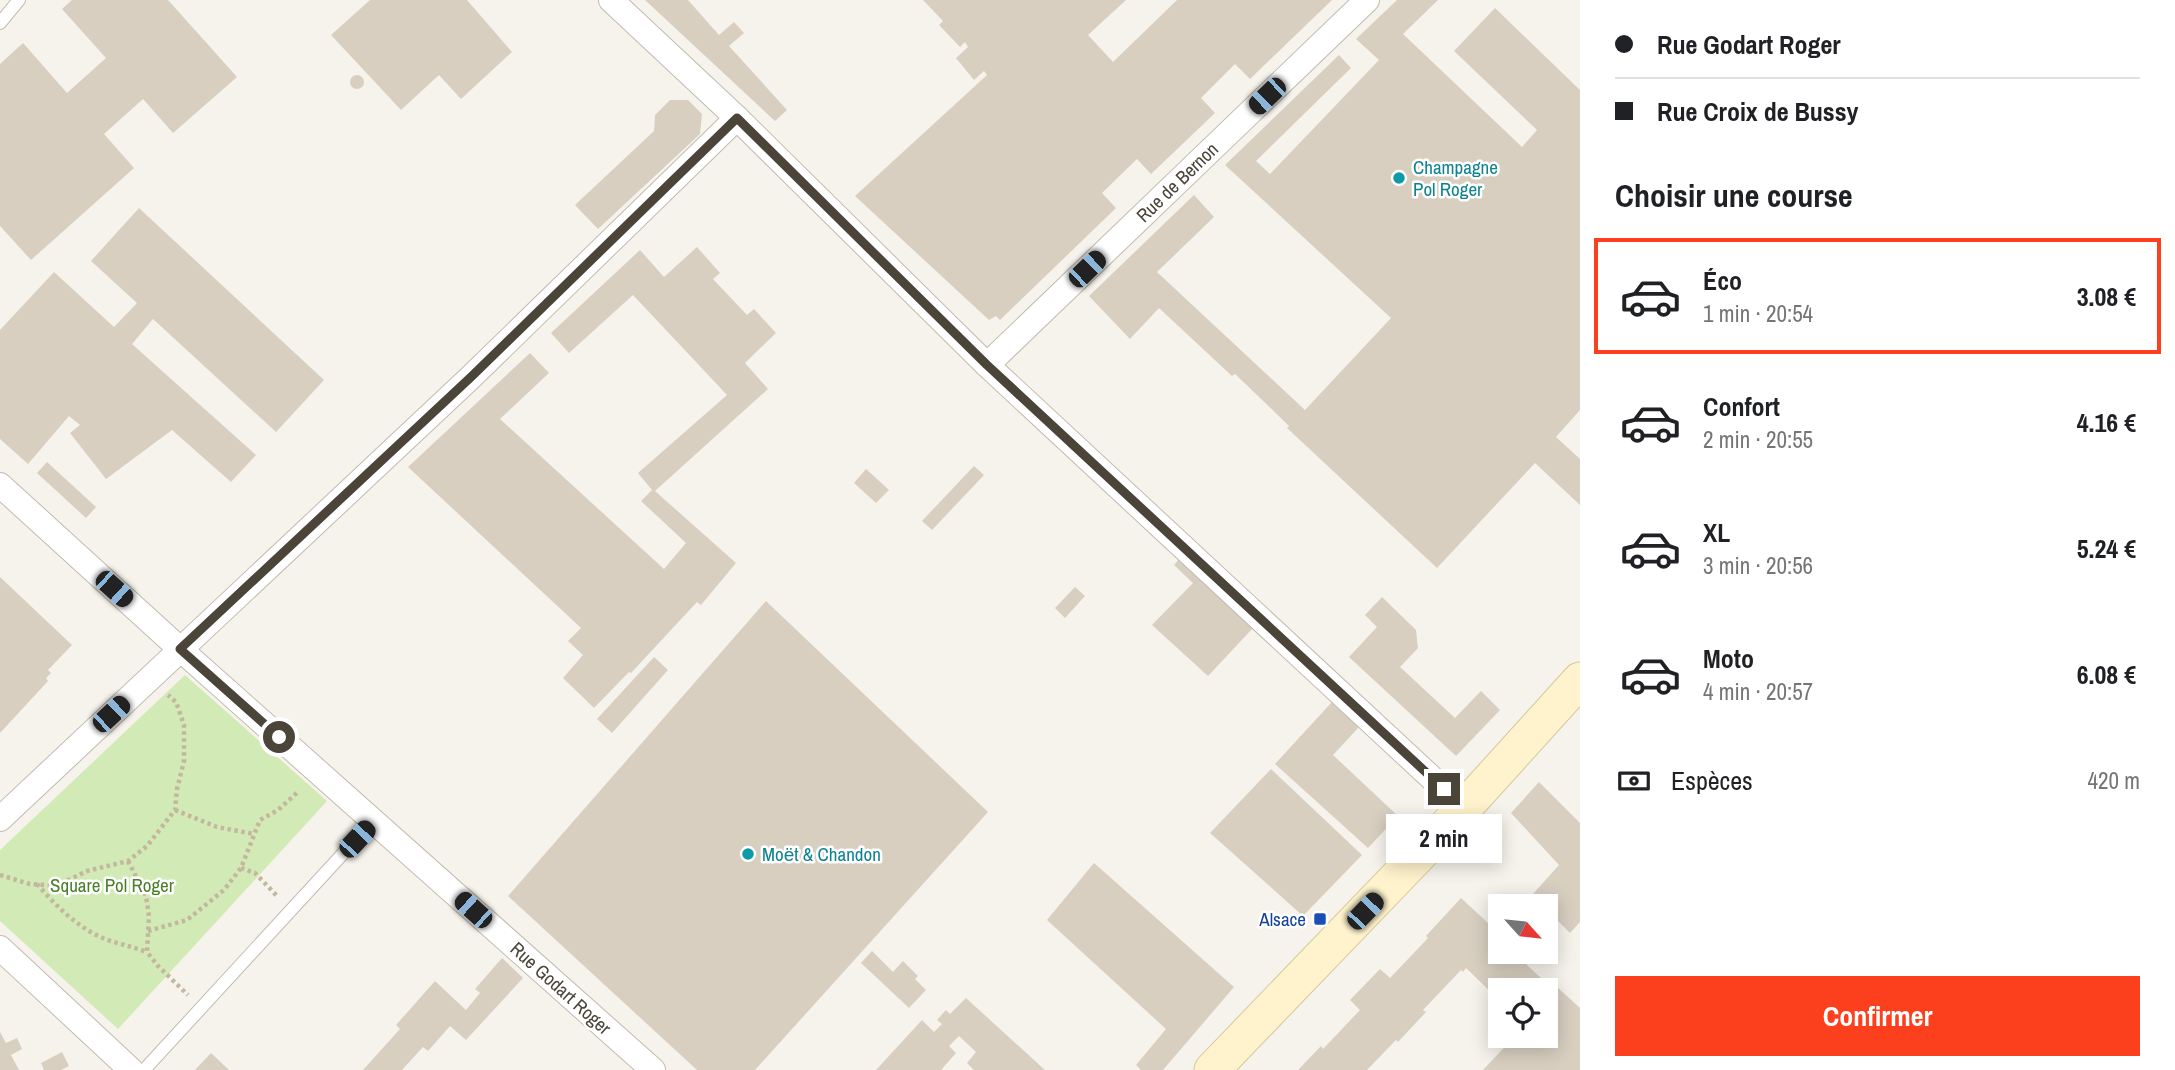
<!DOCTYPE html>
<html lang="fr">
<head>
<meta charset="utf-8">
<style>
	body { margin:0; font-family:"Archivo Narrow",sans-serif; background:#f6f6f6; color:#202124; height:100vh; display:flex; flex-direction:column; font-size:26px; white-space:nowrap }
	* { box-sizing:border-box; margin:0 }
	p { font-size:23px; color:#757577 }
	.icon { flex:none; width:38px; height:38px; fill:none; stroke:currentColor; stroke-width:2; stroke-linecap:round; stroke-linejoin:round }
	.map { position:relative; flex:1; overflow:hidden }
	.panel { display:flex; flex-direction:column; background:#fff; width:595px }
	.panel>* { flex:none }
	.guide { display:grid; align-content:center; height:154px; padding:0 35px; background:#fff }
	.needle { width:46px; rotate:117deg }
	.tools { position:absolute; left:1488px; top:894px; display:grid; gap:14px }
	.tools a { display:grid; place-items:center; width:70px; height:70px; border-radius:0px; background:#fff; box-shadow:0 4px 18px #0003; font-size:35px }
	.end { position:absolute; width:32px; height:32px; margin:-16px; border:9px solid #4b4439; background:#fff; box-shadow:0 0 0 4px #fff }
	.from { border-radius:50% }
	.bubble { position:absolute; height:49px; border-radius:0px; background:#fff; box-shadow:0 4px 18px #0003; font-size:23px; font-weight:700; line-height:49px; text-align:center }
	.car { position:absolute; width:21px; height:42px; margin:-21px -10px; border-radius:9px; box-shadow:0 0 5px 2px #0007; background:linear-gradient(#222 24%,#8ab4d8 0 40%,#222 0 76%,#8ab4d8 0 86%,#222 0) }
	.guide b { display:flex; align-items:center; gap:24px; height:66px; font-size:26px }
	.guide b+b { border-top:2px solid #e0e0e0 }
	.guide i { width:18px; height:18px; background:#202124 }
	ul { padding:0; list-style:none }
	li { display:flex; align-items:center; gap:21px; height:116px; margin:0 14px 10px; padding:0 21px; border:4px solid transparent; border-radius:0px }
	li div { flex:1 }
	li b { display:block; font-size:26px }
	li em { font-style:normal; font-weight:700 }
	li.current { border-color:#fc3f1d }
	li>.icon { width:63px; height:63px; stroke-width:1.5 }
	h2 { padding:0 35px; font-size:32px; line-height:84px }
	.pay { display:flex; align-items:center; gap:18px; height:77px; padding:0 35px; font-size:26px }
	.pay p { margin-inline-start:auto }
	.cta { display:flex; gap:14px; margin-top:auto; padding:14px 35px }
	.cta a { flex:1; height:80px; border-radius:0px; background:#fc3f1d; color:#fff; font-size:28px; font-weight:700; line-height:80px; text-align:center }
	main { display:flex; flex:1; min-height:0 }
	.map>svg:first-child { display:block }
	.green { fill:#d2eab5 }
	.building { fill:#d8cfc1 }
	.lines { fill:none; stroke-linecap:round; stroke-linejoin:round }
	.service-casing { stroke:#c2bbae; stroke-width:14 }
	.minor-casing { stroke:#c2bbae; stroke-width:26 }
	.secondary-casing { stroke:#d6c79b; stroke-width:37 }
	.path { stroke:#c4b79f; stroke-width:4.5; stroke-dasharray:3.5 3.5; stroke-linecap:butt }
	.service { stroke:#fff; stroke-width:12 }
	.minor { stroke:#fff; stroke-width:24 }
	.secondary { stroke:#fff3cd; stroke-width:35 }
	.route { stroke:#4b4439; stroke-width:9 }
	.culture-dot { fill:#0f9aa8; stroke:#fff; stroke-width:2.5 }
	.transit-dot { fill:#1a4fb4; stroke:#fff; stroke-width:2.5 }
	.labels { text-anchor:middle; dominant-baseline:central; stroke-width:5; stroke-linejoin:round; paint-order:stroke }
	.culture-label { font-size:19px; fill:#0d838f; stroke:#fff; text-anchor:start }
	.street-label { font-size:19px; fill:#4b4439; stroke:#fff }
	.park-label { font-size:19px; fill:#4a7f2a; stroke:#fff }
	.transit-label { font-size:19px; fill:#164399; stroke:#fff; text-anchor:end }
</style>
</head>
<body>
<main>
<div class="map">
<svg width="1580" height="1070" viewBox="0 0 1580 1070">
	<rect width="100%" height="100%" fill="#f6f3ec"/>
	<path class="green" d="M185,675L327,801L118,1029L0,921V850Z"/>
	<g class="building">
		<path d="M72,0H168L237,77L173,133L143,99L104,134L134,168L31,260L0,226V64L23,43L67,93L106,58L62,9Z"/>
		<path d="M370,0H467L512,52L461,99L439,75L401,110L331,35Z"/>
		<path d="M645,0H688L719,35L734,22L744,33L729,46L787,110L775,121Z"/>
		<path d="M923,0H1126L1088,35L1113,62L1177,0H1332L1250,79L1235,64L1201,98L1215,113L1151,174L1137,159L1102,193L1116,208L1000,320L996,316L989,320L855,196L987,75L984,71L974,80L956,58L968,47L965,42L960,47L939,25L943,21Z"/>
		<path d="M1397,0H1438L1403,34L1522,147L1537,130L1454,51L1495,8L1580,90V410L1556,437L1580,459V505L1535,463L1437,568L1287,428L1289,426L1257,395L1235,374L1232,376L1159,308L1130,339L1089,296L1194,195L1214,217L1157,272L1305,410L1391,318L1225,165L1339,55L1351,68L1256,161L1270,174L1379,60L1356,39Z"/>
		<circle cx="357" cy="82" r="7"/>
		<path d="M670,100H688L702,114L700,134L598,229L575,205L654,131L655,115Z"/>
		<path d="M139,208L324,380L276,432L153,319L132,344L256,455L231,482L172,430L106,479L70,433L80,425L69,416L28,464L0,439V330L54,272L114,327L137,303L91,261Z"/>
		<path d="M697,247L720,273L713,279L747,315L754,309L776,333L745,363L768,389L655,491L736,563L701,605L697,602L631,673L629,672L594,708L563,678L583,655L568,641L581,628L408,467L530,353L549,373L500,419L664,569L686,543L641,501L652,490L638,473L727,395L633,295L569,353L551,333L640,250L664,277Z"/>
		<path d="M47,462L96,507L86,518L37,473Z"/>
		<path d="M974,466L984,475L932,530L922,521Z"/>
		<path d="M866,469L889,490L876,503L854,483Z"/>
		<path d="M1179,559L1253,628L1208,676L1152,625L1193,583L1174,565Z"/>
		<path d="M0,577L72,645L48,670L51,673L46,678L48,681L0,733Z"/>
		<path d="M1075,587L1085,596L1065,618L1055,608Z"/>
		<path d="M1382,597L1416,630L1418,648L1400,667L1455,718L1481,691L1500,710L1456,756L1349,657L1377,627L1365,615Z"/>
		<path d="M766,601L988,812L755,1070H697L508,896Z"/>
		<path d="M654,657L668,670L612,733L597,719Z"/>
		<path d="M1332,702L1359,727L1333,755L1398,816L1368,848L1275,764Z"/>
		<path d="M1271,769L1362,855L1303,916L1210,833Z"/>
		<path d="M1539,782L1580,823V922L1570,933L1532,895L1559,865L1511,813Z"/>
		<path d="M1094,863L1234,987L1163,1070H1141L1136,1065L1166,1029L1047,920Z"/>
		<path d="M1461,898L1499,933L1497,936L1500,939V952H1513L1554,990L1557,987L1580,1008V1070H1483L1515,1036H1545V990H1500V1001L1466,968L1463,972L1461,970L1423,1010L1426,1012L1398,1042L1396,1040L1367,1070H1298L1321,1046L1323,1049L1360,1010L1350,1000L1380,969L1390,978L1428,938L1426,936Z"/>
		<path d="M872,951L893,972L903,961L918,976L915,979L926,990L909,1008L861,963Z"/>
		<path d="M502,958L523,978L466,1040L450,1026L428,1051L423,1047L402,1070H363L400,1029L396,1025L435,981L466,1010L480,993L475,989Z"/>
		<path d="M966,998L1045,1070H974L967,1063L976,1052L959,1036L949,1046L956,1053L941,1070H876L922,1020L934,1032L942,1024L937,1020L946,1010L950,1014Z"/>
		<path d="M0,1032L6,1043L17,1038L22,1049L11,1055L19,1070H0Z"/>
		<path d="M62,1052L69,1066L61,1070H44L41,1063Z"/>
		<path d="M211,1053L229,1070H195Z"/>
	</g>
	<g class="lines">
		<defs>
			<g id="service">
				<path d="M0,23L19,0"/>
				<path d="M144,1070L373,821"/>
			</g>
			<g id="minor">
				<path d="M611,0L737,118L987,365L1464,808"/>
				<path d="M987,365L1367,0"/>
				<path d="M0,485L180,649L653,1070"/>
				<path d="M0,819L471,377L737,118"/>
				<path d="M0,948L131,1070"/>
			</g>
			<path id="secondary" d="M1212,1070L1464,808L1580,680"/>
		</defs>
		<use href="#service" class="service-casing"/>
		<use href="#minor" class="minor-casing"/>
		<use href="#secondary" class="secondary-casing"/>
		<g class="path">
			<path d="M175,810L217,827L254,834"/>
			<path d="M128,861L146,896L149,916L147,952L158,966L188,995"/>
			<path d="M241,868L255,873L278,897"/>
			<path d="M0,875L30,884L56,886L87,871L128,861L147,846L175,810L177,789L184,761V725L176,702L168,695"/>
			<path d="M37,884C56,906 78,928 105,939C119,944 133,947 147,952"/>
			<path d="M148,931L187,920L224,890L241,868L260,820L278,810L299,791"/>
		</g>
		<use href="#service" class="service"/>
		<use href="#minor" class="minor"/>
		<use href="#secondary" class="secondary"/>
	</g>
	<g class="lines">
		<path class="route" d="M279,737L180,649L471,377L737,118L987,365L1444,789"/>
	</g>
	<g class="culture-dot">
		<circle cx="1399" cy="178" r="7"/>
		<circle cx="748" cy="854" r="7"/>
	</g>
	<rect class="transit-dot" x="1313" y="912" width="14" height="14" rx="3.5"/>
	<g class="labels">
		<g class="culture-label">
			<text x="1413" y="167">Champagne<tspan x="1413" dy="22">Pol Roger</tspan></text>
			<text x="762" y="854">Moёt &amp; Chandon</text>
		</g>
		<g class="street-label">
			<text transform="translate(1177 182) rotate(-44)">Rue de Bernon</text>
			<text transform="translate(561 988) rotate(42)">Rue Godart Roger</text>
		</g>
		<g class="park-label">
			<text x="112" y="885">Square Pol Roger</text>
		</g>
		<g class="transit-label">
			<text x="1306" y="919">Alsace</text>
		</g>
	</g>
</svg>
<div class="tools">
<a><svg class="needle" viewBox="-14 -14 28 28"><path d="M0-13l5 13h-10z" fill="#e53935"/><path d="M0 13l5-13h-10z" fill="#757577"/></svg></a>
<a><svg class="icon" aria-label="locate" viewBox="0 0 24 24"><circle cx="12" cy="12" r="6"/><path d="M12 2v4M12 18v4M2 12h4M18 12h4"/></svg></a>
</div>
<i class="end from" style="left:279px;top:737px"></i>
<i class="end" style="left:1444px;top:789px"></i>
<div class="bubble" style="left:1386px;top:814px;width:116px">2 min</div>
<i class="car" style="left:1267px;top:96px;rotate:226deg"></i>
<i class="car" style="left:1087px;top:269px;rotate:46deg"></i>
<i class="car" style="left:114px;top:589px;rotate:132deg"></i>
<i class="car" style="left:111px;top:714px;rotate:47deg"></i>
<i class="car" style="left:357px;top:839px;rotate:43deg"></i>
<i class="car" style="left:473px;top:910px;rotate:312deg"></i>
<i class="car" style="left:1365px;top:911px;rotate:44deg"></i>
</div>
<section class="panel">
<div class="guide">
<b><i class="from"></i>Rue Godart Roger</b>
<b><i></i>Rue Croix de Bussy</b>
</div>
<h2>Choisir une course</h2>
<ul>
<li class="current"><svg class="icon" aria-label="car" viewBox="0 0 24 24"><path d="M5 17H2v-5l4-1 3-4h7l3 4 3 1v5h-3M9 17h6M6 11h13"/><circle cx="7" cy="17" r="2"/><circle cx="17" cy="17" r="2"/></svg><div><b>Éco</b><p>1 min · 20:54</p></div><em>3.08 €</em></li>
<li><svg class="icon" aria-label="car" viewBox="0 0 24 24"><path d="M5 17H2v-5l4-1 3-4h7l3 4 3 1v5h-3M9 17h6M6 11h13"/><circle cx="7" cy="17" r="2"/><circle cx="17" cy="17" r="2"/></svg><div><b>Confort</b><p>2 min · 20:55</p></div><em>4.16 €</em></li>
<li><svg class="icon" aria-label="car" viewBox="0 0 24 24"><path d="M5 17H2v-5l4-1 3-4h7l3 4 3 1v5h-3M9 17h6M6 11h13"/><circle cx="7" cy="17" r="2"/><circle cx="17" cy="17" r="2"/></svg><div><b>XL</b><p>3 min · 20:56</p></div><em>5.24 €</em></li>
<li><svg class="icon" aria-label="car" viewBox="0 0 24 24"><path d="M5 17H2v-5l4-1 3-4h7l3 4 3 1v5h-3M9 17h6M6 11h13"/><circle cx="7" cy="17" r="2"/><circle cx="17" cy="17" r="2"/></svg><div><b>Moto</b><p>4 min · 20:57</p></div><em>6.08 €</em></li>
</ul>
<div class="pay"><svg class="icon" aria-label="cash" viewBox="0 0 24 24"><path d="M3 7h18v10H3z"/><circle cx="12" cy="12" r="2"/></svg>Espèces<p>420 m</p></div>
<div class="cta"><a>Confirmer</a></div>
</section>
</main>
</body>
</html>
